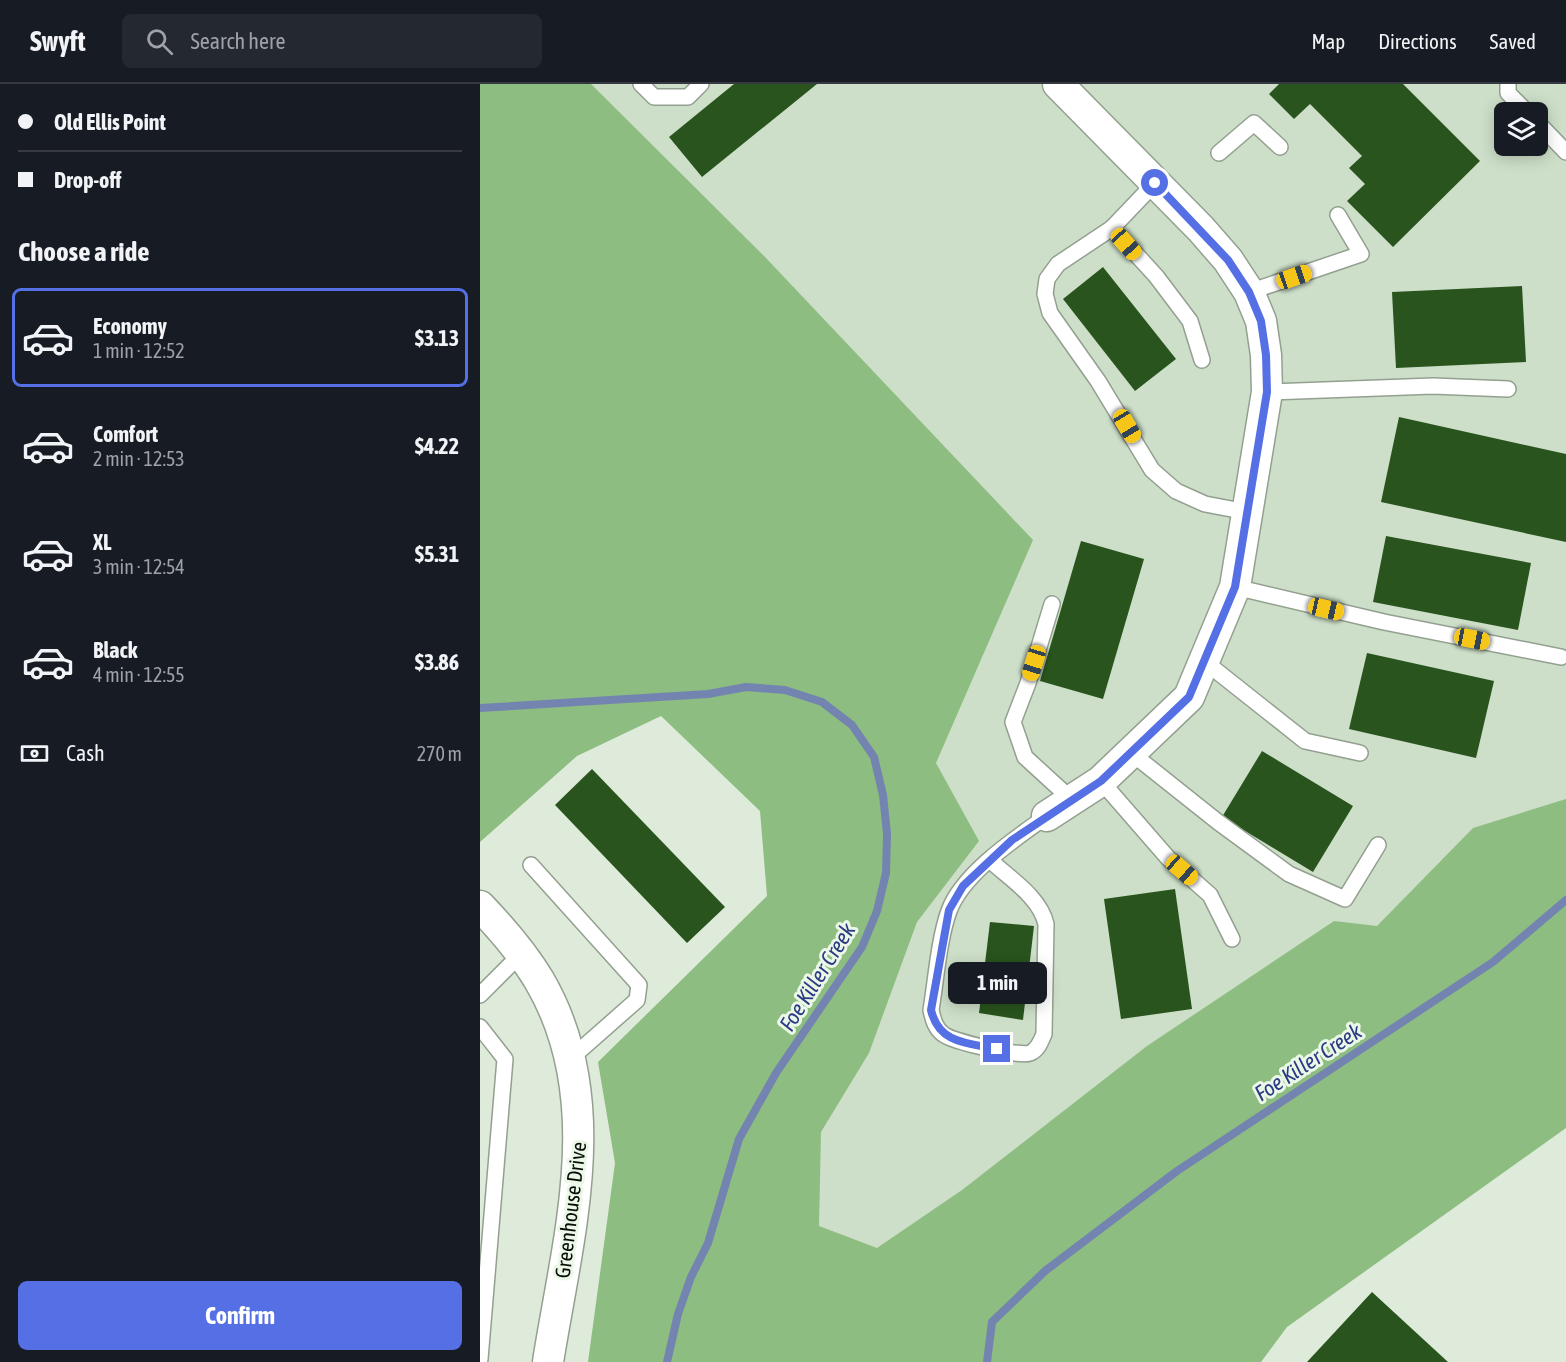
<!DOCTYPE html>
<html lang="en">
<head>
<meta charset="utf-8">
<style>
	body { margin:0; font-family:"Asap Condensed",sans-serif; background:#242831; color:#f1f3f6; height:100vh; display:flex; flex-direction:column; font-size:22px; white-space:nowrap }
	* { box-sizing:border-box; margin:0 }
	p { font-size:20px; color:#9ea1a6 }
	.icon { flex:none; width:33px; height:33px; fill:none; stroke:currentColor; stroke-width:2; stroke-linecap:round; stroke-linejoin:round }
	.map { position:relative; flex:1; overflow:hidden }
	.sheet { display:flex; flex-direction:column; background:#171b24; width:480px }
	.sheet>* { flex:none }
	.top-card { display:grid; align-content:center; height:132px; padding:0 18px; background:#171b24 }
	.buttons { position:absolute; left:1014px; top:18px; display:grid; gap:12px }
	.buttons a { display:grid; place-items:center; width:54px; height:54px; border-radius:9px; background:#171b24; box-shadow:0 3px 15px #0003; font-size:30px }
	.end { position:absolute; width:27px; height:27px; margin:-14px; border:8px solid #556fe5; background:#fff; box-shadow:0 0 0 3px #fff }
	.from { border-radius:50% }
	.bubble { position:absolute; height:42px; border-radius:9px; background:#171b24; box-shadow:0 3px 15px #0003; font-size:20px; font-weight:700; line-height:42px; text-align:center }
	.car { position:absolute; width:18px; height:36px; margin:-18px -9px; border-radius:8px; box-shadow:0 0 4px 2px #0007; background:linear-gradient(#f5c518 24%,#345 0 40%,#f5c518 0 76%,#345 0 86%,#f5c518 0) }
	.top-card b { display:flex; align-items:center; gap:21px; height:57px; font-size:22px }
	.top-card b+b { border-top:2px solid #363941 }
	.top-card i { width:15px; height:15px; background:#f1f3f6 }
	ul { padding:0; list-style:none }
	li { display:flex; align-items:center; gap:18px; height:99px; margin:0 12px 9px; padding:0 6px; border:3px solid transparent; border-radius:9px }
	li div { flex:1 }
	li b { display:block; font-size:22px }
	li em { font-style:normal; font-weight:700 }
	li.active { border-color:#556fe5 }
	li>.icon { width:54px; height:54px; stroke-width:1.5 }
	h2 { padding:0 18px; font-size:27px; line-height:72px }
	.pay { display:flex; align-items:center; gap:15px; height:66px; padding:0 18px; font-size:22px }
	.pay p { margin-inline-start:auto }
	.button { display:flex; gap:12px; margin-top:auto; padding:12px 18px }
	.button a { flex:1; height:69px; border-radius:9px; background:#556fe5; color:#fff; font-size:24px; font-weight:700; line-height:69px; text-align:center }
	header { display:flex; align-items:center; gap:36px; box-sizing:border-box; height:84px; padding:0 30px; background:#171b24; border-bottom:2px solid #363941 }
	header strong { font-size:28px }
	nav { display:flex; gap:33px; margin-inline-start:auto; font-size:21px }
	.search { width:420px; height:54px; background:#242831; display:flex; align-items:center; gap:15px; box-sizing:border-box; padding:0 21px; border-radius:9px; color:#9ea1a6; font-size:22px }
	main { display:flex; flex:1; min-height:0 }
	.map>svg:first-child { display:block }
	.built { fill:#cddfc9; fill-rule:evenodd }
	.forest { fill:#8dbd81 }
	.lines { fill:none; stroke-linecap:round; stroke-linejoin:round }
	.stream { stroke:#7484b0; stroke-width:8 }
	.building { fill:#29541d }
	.lane-casing { stroke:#93a090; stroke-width:18 }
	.street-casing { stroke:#93a090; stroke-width:33 }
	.lane { stroke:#fff; stroke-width:15 }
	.street { stroke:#fff; stroke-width:30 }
	.route { stroke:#556fe5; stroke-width:8 }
	.labels { text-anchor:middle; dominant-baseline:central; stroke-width:6; stroke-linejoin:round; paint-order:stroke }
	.street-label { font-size:21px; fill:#090d08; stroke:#ebf8e7 }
	.water-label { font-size:22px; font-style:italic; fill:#2a3a85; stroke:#ebf8e7 }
</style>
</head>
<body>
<header>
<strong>Swyft</strong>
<div class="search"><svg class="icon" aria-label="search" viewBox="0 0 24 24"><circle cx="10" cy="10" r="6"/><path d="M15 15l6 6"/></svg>Search here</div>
<nav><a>Map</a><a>Directions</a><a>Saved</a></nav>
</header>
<main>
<section class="sheet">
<div class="top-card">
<b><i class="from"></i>Old Ellis Point</b>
<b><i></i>Drop-off</b>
</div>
<h2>Choose a ride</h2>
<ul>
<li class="active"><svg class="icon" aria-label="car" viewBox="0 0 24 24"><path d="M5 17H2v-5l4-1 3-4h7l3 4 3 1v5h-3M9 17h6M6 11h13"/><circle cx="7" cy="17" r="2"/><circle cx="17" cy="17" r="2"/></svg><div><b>Economy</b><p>1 min · 12:52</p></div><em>$3.13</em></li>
<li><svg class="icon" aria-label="car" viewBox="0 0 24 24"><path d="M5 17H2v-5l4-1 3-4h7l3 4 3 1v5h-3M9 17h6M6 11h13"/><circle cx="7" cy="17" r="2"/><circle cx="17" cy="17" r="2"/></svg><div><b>Comfort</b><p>2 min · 12:53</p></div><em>$4.22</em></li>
<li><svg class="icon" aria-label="car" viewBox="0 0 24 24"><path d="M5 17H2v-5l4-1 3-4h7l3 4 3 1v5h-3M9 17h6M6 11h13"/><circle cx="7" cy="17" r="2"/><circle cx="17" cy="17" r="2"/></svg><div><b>XL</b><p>3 min · 12:54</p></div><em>$5.31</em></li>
<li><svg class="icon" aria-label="car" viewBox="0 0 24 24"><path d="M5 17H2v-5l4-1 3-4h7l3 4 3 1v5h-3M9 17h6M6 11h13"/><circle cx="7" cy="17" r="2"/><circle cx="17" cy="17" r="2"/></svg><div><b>Black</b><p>4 min · 12:55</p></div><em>$3.86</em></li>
</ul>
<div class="pay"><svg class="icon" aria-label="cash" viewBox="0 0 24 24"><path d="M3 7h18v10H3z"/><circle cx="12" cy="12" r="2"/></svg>Cash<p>270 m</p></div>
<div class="button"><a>Confirm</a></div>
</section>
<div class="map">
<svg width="1086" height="1278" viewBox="0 0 1086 1278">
	<rect width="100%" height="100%" fill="#deebda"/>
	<path class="built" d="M0,0H1086V848L204,1278L373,765ZM1024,28H1058V62H1024Z"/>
	<path class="forest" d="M0,0H111L285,173L553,456L456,679L499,757L437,838L389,969L341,1048L339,1142L397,1164L482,1106L667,962L854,837L897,842L993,744L1086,715V1044L807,1243L781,1278H108L135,1079L118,978L287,812L280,727L181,632L97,672L0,758Z"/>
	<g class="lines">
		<g class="stream">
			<path d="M0,624L228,610L266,603L305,606L342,618L372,641L394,673L403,711L407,750L406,789L397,827L382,863L296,989L259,1055L228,1159L211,1193L198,1230L187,1278"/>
			<path d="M507,1278L512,1238L565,1187L697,1087L1013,878L1086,816"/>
		</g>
	</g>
	<g class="building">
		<path d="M254,0H337L222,93L189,53Z"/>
		<path d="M799,0H923L1000,77L913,163L867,117L885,100L869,84L882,72L830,20L814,35L789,10Z"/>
		<path d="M623,183L696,275L655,307L583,215Z"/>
		<path d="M1042,202L1046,278L916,284L912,208Z"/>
		<path d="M919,333L1086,370V458L901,418Z"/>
		<path d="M906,452L1051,479L1038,546L893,518Z"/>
		<path d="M601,457L664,475L623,615L560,597Z"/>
		<path d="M887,569L1014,597L996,674L869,645Z"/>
		<path d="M782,667L873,722L833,788L742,733Z"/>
		<path d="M112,685L245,823L207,859L75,721Z"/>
		<path d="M695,805L712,925L641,935L624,815Z"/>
		<path d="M510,838L554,842L543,936L499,929Z"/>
		<path d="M892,1208L968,1278H827Z"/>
	</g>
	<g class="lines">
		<defs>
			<g id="lane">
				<path d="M161,0L174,13H208L221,0"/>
				<path d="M1028,0V9L1047,28"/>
				<path d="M1058,39L1086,68"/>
				<path d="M739,69L774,39L800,63"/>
				<path d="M675,99L632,144L676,192L710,237L722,276"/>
				<path d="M632,144L578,180L567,195L565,210L570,229L618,297L672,386L696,407L725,420L767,428"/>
				<path d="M769,208L881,170L858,131"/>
				<path d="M787,308L953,302L1028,305"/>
				<path d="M755,503L904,538L1081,573"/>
				<path d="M572,520L548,599L533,638L545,673L592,716"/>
				<path d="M724,577L825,657L880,669"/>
				<path d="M650,668L738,738L809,790L865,815L898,761"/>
				<path d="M621,697L688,774L730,811L752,855"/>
				<path d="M511,777C530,795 560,813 566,840L564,950C561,957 558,966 550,969C540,973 473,958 463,950C455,944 453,935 451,926C456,896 459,854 469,827C482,790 536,754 567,732"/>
				<path d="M51,781L159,901L157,916L90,975"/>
				<path d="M0,911L41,870"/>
				<path d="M0,943L25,975L0,1275"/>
			</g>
			<g id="street">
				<path d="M567,732L621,697L709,613L755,503L787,308L786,271L781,237L769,208L748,176L721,145L578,0"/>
				<path d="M0,822C22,845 43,869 59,896C129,1015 88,1151 68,1278"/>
			</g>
		</defs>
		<use href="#lane" class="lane-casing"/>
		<use href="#street" class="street-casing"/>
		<use href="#lane" class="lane"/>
		<use href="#street" class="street"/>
	</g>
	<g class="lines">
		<path class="route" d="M517,965C488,959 459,960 451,926L469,826L483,802L532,756L621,697L709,613L755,503L787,308L786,271L781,237L769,208L748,176L675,99"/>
	</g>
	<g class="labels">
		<g class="street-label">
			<text transform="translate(90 1126) rotate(-83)">Greenhouse Drive</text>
		</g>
		<g class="water-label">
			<text transform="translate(337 893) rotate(-58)">Foe Killer Creek</text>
			<text transform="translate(828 978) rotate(-33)">Foe Killer Creek</text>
		</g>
	</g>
</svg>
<div class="buttons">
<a><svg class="icon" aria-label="layers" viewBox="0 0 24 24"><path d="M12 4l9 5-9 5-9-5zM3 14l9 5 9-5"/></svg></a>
</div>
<i class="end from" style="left:675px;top:99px"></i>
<i class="end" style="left:517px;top:965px"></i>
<div class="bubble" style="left:468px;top:878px;width:99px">1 min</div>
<i class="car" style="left:646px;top:160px;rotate:138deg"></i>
<i class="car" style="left:814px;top:193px;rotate:71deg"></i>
<i class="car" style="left:647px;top:342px;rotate:149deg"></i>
<i class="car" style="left:846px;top:525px;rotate:103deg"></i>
<i class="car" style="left:992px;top:555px;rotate:101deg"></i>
<i class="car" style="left:554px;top:579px;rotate:197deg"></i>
<i class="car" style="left:702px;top:786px;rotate:131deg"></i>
</div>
</main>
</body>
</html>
